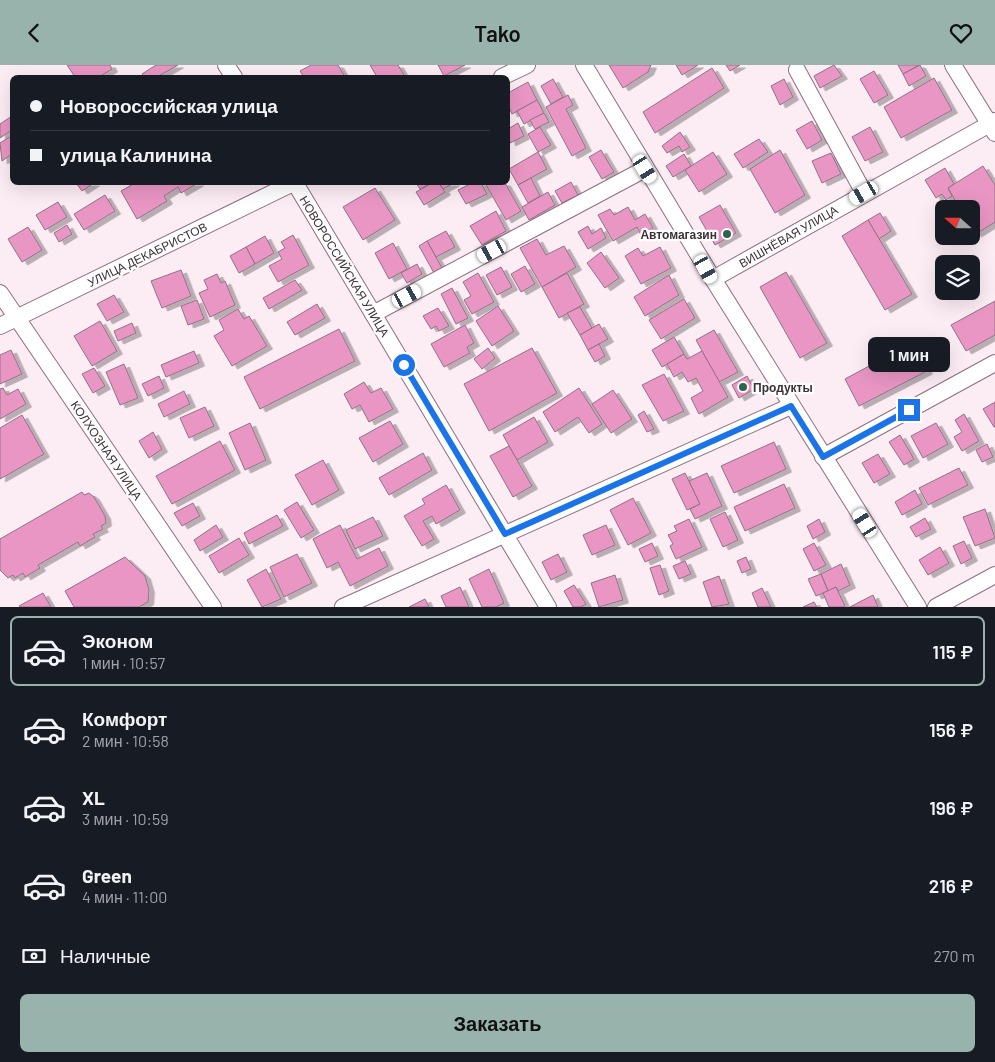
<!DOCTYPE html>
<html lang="ru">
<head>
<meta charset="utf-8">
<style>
	body { margin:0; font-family:Barlow,sans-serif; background:#242831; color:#f1f3f6; height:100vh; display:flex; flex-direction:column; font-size:19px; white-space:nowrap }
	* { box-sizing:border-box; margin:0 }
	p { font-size:16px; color:#9ea1a6 }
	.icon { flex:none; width:28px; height:28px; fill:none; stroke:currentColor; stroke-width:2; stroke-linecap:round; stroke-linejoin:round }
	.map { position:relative; height:542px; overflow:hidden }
	.details { display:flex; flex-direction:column; background:#171b24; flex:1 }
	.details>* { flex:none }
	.top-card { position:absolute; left:10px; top:10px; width:500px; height:110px; border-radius:8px; box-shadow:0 5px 20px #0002; display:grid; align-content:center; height:110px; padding:0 20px; background:#171b24 }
	.needle { width:32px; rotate:291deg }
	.tools { position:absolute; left:935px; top:135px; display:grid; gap:10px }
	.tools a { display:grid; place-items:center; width:45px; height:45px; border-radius:8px; background:#171b24; box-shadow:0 5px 20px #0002; font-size:25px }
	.end { position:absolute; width:22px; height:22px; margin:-11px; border:6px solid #1a73e8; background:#fff; box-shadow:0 0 0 2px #fff }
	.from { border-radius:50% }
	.bubble { position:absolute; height:35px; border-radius:8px; background:#171b24; box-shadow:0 5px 20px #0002; font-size:16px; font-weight:600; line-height:35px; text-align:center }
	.car { position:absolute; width:15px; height:30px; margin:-15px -8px; border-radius:6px; box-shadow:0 0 4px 1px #0007; background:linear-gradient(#fff 24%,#345 0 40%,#fff 0 76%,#345 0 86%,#fff 0) }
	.top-card b { display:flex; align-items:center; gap:18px; height:48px; font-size:19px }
	.top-card b+b { border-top:1px solid #363941 }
	.top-card i { width:12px; height:12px; background:#f1f3f6 }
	ul { padding:9px 0 0; list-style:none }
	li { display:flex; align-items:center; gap:15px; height:70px; margin:0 10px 8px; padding:0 10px; border:2px solid transparent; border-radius:8px }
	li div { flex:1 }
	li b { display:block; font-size:19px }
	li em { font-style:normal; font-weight:600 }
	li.on { border-color:#97b3ab }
	li>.icon { width:45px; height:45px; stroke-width:1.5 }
	.pay { display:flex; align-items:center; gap:12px; height:55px; padding:0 20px; font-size:19px }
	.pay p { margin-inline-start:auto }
	.primary-button { display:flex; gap:10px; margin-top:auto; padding:10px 20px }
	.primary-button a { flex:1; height:58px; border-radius:8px; background:#97b3ab; color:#111; font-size:20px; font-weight:600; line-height:58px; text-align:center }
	header { display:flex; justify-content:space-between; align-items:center; height:65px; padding:0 20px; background:#97b3ab; color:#111; font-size:22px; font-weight:600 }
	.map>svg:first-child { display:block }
	.building { fill:#e996c4; stroke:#927183; filter:url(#shadow) }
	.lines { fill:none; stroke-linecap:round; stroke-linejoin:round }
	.minor-casing { stroke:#8f6e80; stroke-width:18 }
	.minor { stroke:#fff; stroke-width:16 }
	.route { stroke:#1a73e8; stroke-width:6 }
	.poi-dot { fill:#2a654f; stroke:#fefefe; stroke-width:2 }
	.labels { text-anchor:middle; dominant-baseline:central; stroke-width:4.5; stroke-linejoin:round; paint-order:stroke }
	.poi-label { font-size:12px; font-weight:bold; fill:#3d2f36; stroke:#fefefe; text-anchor:end }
	.street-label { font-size:12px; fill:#3d2f36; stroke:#fefefe }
</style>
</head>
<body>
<header><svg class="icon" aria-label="back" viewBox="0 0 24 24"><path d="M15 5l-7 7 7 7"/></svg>Tako<svg class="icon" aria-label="heart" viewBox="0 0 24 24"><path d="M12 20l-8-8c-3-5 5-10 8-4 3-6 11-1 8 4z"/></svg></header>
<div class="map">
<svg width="995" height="542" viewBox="0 0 995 542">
	<defs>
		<filter id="shadow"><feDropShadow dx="5.5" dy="3" stdDeviation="0" flood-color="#0004"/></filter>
	</defs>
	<rect width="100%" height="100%" fill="#fcecf4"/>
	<g class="building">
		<path d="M67,0H110L112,4L99,12H75Z"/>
		<path d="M156,0H178L157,12H144L142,9Z"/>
		<path d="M311,0H338L345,12H304L300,6Z"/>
		<path d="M370,0H398L405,12H377Z"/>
		<path d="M438,0H465L444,11Z"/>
		<path d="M609,0H651L648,7L623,23Z"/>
		<path d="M676,0H698L682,10Z"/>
		<path d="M726,0H740L730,6Z"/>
		<path d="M834,0L842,11L820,23L814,11Z"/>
		<path d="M898,0H919L903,9Z"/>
		<path d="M920,0L926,11L909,21L903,9Z"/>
		<path d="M712,3L724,23L655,68L643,47Z"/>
		<path d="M874,6L888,30L874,38L860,14Z"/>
		<path d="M934,13L952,45L901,73L884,42Z"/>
		<path d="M553,14L563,32L551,39L541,21Z"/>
		<path d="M784,14L793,32L780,40L771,21Z"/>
		<path d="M528,17L537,35L512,49L508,40V28Z"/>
		<path d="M568,30L573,40L566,44L586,83L572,91L546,42Z"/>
		<path d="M537,35L544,48L524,59L517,46Z"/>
		<path d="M544,48L549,57L535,64L530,55Z"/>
		<path d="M12,51V65L0,73V59Z"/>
		<path d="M812,56L822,75L807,84L796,65Z"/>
		<path d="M518,58L524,71L510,78L508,64Z"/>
		<path d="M540,62L551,80L538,87L528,69Z"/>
		<path d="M870,62L883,87L865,96L852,72Z"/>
		<path d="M680,67L690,82L682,87L679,81L667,88L662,81Z"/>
		<path d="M10,72L12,76V89L2,96L0,78Z"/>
		<path d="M759,74L768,87L743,103L734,89Z"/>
		<path d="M601,85L614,107L602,114L589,92Z"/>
		<path d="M780,85L805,130L775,148L750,104Z"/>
		<path d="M538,87L547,104L518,120L509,104Z"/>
		<path d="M713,87L727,109L699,127L685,105Z"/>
		<path d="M831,88L841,109L822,118L812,96Z"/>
		<path d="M684,89L691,101L673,112L666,101Z"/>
		<path d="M983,101L995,120V157L976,169L971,162V144H960L948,123Z"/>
		<path d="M945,103L954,119L948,123L952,131L946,135L942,129L936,133L925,115Z"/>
		<path d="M531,113L540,131L528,138L518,120Z"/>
		<path d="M571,117L578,130L562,138L555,126Z"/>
		<path d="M76,118H94L82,126Z"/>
		<path d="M135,118H198L181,128L178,122L164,131L167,136L137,154L121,126Z"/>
		<path d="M416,118H432L420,124Z"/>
		<path d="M432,118H439L445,127L424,140L416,127Z"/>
		<path d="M439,118H454L443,124Z"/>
		<path d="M472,118H481L487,129L466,139L458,125Z"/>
		<path d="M485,118H505L521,146L506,155Z"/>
		<path d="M375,123L395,155L363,175L343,142Z"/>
		<path d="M548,127L555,140L529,155L522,142Z"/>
		<path d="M105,130L115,146L84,165L74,149Z"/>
		<path d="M58,137L67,152L45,165L36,150Z"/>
		<path d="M720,140L736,168L715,180L699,152Z"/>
		<path d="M628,142L635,155L645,149L653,163L641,170L637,162L613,176L598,150L610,144L614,150Z"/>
		<path d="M496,146L506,166L482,180L470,161Z"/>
		<path d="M880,148L891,166L879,174L868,155Z"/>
		<path d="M868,155L912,229L885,245L842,171Z"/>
		<path d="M67,160L72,169L59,177L54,168Z"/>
		<path d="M588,161L592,169L601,163L606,173L588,184L578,167Z"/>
		<path d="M28,162L42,185L22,197L8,174Z"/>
		<path d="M446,166L455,182L436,192L427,176Z"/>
		<path d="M293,170L309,200L278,217L269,201L282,194L278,187L285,183L281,177Z"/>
		<path d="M265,171L274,188L255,199L246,182Z"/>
		<path d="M537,174L546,190L564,181L576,202L542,222L520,183Z"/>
		<path d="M427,176L442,203L434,208L419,181Z"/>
		<path d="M393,178L407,204L389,214L375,188Z"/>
		<path d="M246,182L255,199L239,208L230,191Z"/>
		<path d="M660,182L671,203L641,219L625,191L638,183L643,191Z"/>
		<path d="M601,187L619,213L605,223L587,198Z"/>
		<path d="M417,199L422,209L407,218L401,208Z"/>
		<path d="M525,201L535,219L521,227L511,209Z"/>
		<path d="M501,202L512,222L497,230L486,210Z"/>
		<path d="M181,205L191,231L162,243L151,216Z"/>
		<path d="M786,207L827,278L800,293L760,222Z"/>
		<path d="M478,208L494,237L472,249L464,235L471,231L463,217Z"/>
		<path d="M567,208L584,239L559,253L542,222Z"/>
		<path d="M217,209L221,218L225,216L235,240L210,252L199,228L208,224L204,215Z"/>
		<path d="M669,210L679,230L645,251L634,232Z"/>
		<path d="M295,215L302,225L269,244L263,233Z"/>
		<path d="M452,223L468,253L456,259L441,229Z"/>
		<path d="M114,230L124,247L107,256L97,239Z"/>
		<path d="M684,234L695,253L661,274L649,255Z"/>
		<path d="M197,235L204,254L188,260L181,241Z"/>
		<path d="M995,236V270L966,286L951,260Z"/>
		<path d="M317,239L325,253L295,270L287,257Z"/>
		<path d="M498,241L514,266L492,281L476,256Z"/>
		<path d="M580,242L592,263L580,270L567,248Z"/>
		<path d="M438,243L449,261L439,266L436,261L431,264L423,251Z"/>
		<path d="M238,244L244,254L249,251L267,281L232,301L214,271L224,265L219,255Z"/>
		<path d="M100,256L117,286L92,301L74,271Z"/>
		<path d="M132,258L136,268L118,276L114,266Z"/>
		<path d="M599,259L608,274L588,285L580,270Z"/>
		<path d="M465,260L474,278L467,282L470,288L444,302L431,279Z"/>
		<path d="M339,264L355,296L260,344L244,312Z"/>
		<path d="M714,265L738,307L719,317L696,275Z"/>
		<path d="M674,272L684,289L662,302L652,285Z"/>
		<path d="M912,278L927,306L859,341L845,314Z"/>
		<path d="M599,279L605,291L595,297L588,285Z"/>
		<path d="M488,283L495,293L482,304L474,294Z"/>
		<path d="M532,283L557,328L489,366L464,319Z"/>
		<path d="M11,285L22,309L0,319V290Z"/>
		<path d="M194,286L199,298L166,312L161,300Z"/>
		<path d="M702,286L728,332L699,349L691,333L703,326L696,313L688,317L682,307L674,312L667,299L684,289L687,294Z"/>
		<path d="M124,299L138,333L120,340L106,307Z"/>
		<path d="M94,303L105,321L93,328L82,309Z"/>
		<path d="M664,309L684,346L663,356L642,320Z"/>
		<path d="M159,311L164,323L148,331L142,319Z"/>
		<path d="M747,311L754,324L739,333L732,320Z"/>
		<path d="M364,317L371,328L381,323L393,344L369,357L360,340L352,344L344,329Z"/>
		<path d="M3,323L7,330L18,324L26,339L0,354V324Z"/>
		<path d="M579,323L602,359L589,368L578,352L555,367L543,347Z"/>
		<path d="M613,325L632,354L611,368L592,339Z"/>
		<path d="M184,326L190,339L164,352L158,339Z"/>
		<path d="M995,337V362H994L983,344Z"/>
		<path d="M205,342L214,361L189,373L180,353Z"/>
		<path d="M644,346L654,364L647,367L638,350Z"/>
		<path d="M964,349L979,376L962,386L954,372L962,367L955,355Z"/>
		<path d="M22,350L44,389L0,414V363Z"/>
		<path d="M534,352L548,377L517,395L503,370Z"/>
		<path d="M390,356L403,379L373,397L359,373Z"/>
		<path d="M250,358L266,395L245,405L229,368Z"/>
		<path d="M936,358L948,379L923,393L911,371Z"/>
		<path d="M153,367L162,384L149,393L139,376Z"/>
		<path d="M900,370L914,394L904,400L889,377Z"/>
		<path d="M220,376L235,405L172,439L156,411Z"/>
		<path d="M774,377L786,404L734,428L721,401Z"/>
		<path d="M987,379L993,392L982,397L976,385Z"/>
		<path d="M509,381L532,421L513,432L490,391Z"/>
		<path d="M423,388L432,405L389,430L379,413Z"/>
		<path d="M878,389L890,409L874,418L862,398Z"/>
		<path d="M323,395L339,425L312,440L295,410Z"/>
		<path d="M959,403L968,420L928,440L919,423Z"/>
		<path d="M685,408L700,439L687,445L672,414Z"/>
		<path d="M707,408L722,441L695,454L690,444L700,439L689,416Z"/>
		<path d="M784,419L795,443L745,466L734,442Z"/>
		<path d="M446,420L460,445L436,459L432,451L423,456L434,474L422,481L404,451L425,439L422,434Z"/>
		<path d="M915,425L922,439L902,450L895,437Z"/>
		<path d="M82,427L84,430L89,428L94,432L105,451L106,458L101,461L103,464L93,469L95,472L80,481L78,477L38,500L40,503L25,512L23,508L15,513L13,510L8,513L0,505V474Z"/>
		<path d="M633,433L651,468L628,480L610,445Z"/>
		<path d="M297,437L314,465L301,473L284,445Z"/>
		<path d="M193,438L200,451L182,461L174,448Z"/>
		<path d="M985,444L995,473L975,481L963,452Z"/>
		<path d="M725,447L738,475L723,482L710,454Z"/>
		<path d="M277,450L283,461L249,479L244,468Z"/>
		<path d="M373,452L383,471L355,484L346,465Z"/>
		<path d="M925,453L931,464L916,472L910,462Z"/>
		<path d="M689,454L702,482L676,494L670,481L673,479L668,470L677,466L674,461Z"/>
		<path d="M819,454L825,467L813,474L807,461Z"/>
		<path d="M216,460L223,472L200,486L194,475Z"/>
		<path d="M340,460L357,494L379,483L388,501L350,521L338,497L327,503L313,474Z"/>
		<path d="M606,460L615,480L592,490L583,470Z"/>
		<path d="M239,473L249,490L219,508L209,491Z"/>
		<path d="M964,476L972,493L961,499L953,481Z"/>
		<path d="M652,478L658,491L645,497L639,484Z"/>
		<path d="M814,478L826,500L814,506L803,484Z"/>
		<path d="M940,482L949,498L928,510L919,495Z"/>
		<path d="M297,489L312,518L284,532L270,502Z"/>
		<path d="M558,489L567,507L551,515L542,497Z"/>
		<path d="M125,492L145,511L149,525L148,537L139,542H74L65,526Z"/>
		<path d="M746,492L751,504L742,508L737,496Z"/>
		<path d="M685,496L691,509L679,514L673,501Z"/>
		<path d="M841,499L850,520L838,526L836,522L828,526L821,509Z"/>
		<path d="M660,500L669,526L659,530L650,503Z"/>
		<path d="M266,504L281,534L262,542L247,515Z"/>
		<path d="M489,504L504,538L496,542H482L469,514Z"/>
		<path d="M821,509L828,526L816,531L808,514Z"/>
		<path d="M615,510L623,535L599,542L591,518Z"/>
		<path d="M719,511L729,539L712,542L703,517Z"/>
		<path d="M574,520L586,539L581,542H573L564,526Z"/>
		<path d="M460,522L469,542H446L441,531Z"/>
		<path d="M836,522L845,541L843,542H829L823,528Z"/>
		<path d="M762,523L771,542H758L752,528Z"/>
		<path d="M43,528L51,542H20L19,541Z"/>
		<path d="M873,530L878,542H850Z"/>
		<path d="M425,534L429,542H409Z"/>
		<path d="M814,537L817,542H803Z"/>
	</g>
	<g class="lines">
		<defs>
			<g id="minor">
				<path d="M226,0L234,12"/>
				<path d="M584,0L713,214L918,542"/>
				<path d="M953,0L995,68"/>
				<path d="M797,5L864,128"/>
				<path d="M502,12L527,0"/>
				<path d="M295,118L548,542"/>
				<path d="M713,214L995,56"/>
				<path d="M0,228L213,542"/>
				<path d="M373,249L645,104"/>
				<path d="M0,261L293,118"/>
				<path d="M823,392L995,298"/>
				<path d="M343,542L791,341"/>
				<path d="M936,542L995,510"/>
			</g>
		</defs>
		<use href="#minor" class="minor-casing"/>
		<use href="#minor" class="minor"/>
	</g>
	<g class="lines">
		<path class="route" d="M404,300L505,469L791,341L823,392L909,345"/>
	</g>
	<g class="poi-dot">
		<circle cx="727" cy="169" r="5"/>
		<circle cx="743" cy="322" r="5"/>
	</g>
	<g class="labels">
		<g class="poi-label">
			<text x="717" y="169">Автомагазин</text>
			<text x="753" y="322" text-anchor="start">Продукты</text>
		</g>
		<g class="street-label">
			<text transform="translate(788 171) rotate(-30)">ВИШНЁВАЯ УЛИЦА</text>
			<text transform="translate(147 189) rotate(-26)">УЛИЦА ДЕКАБРИСТОВ</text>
			<text transform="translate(345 201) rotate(59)">НОВОРОССИЙСКАЯ УЛИЦА</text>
			<text transform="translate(107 385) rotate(56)">КОЛХОЗНАЯ УЛИЦА</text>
		</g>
	</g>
</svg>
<div class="tools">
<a><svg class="needle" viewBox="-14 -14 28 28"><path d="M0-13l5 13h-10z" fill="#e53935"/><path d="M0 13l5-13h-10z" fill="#9ea1a6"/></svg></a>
<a><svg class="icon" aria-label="layers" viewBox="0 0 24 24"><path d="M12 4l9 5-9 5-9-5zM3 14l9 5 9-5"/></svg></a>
</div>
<i class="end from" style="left:404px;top:300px"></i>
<i class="end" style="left:909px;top:345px"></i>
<div class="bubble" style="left:868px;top:272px;width:82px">1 мин</div>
<i class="car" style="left:645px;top:104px;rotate:148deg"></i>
<i class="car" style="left:864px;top:128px;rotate:240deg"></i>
<i class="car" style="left:492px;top:186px;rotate:242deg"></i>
<i class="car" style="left:706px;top:204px;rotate:151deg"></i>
<i class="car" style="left:407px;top:231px;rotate:62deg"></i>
<i class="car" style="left:865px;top:458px;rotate:328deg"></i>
<div class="top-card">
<b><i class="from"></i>Новороссийская улица</b>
<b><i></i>улица Калинина</b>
</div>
</div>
<section class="details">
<ul>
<li class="on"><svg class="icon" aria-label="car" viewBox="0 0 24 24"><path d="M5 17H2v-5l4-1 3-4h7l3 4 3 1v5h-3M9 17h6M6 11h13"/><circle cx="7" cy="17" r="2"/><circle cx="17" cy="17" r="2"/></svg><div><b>Эконом</b><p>1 мин · 10:57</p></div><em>115 ₽</em></li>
<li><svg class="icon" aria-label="car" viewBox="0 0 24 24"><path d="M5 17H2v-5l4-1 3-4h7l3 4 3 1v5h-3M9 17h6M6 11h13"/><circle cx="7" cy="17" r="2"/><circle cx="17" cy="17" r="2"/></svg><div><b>Комфорт</b><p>2 мин · 10:58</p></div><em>156 ₽</em></li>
<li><svg class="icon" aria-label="car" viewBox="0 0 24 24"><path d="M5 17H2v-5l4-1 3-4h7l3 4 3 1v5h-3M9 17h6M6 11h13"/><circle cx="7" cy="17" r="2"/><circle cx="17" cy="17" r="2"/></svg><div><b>XL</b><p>3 мин · 10:59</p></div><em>196 ₽</em></li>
<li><svg class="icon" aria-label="car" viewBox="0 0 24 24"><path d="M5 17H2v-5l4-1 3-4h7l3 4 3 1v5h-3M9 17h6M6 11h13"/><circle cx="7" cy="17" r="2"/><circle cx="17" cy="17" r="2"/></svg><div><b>Green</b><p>4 мин · 11:00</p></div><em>216 ₽</em></li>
</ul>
<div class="pay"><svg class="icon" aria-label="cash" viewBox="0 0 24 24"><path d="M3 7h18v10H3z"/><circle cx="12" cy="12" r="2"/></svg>Наличные<p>270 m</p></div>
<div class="primary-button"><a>Заказать</a></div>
</section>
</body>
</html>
